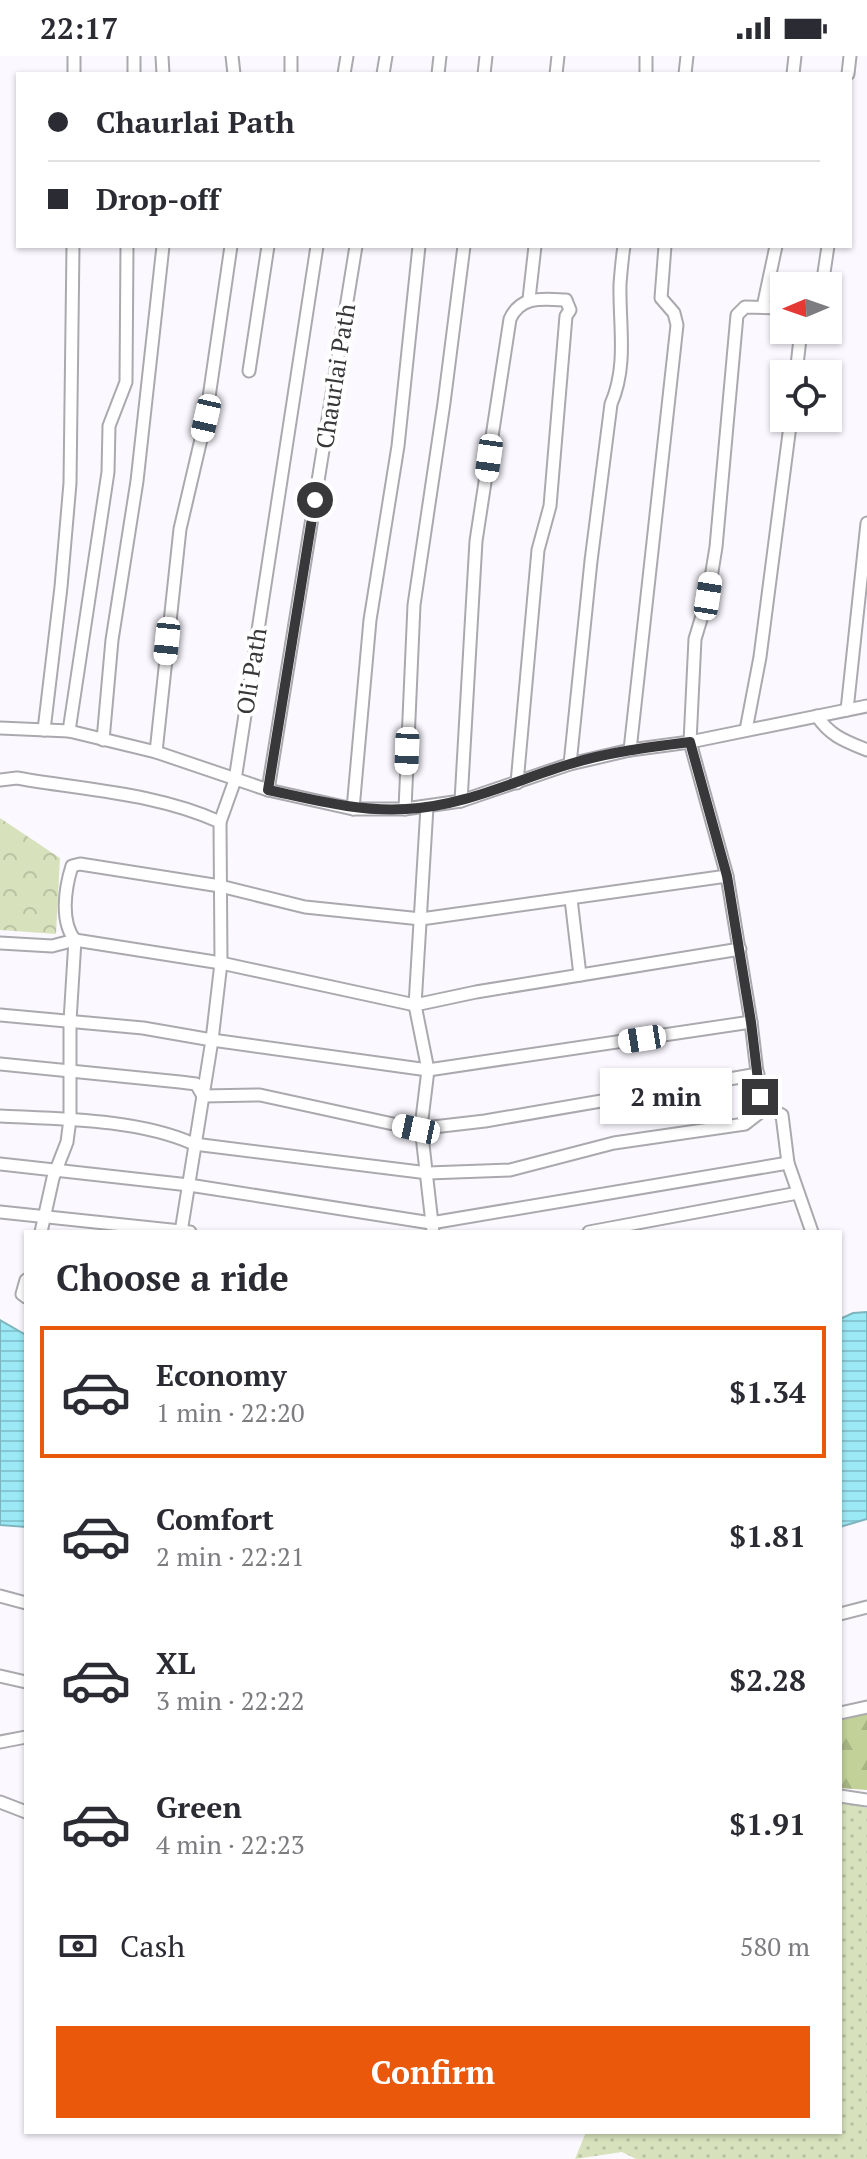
<!DOCTYPE html>
<html lang="en">
<head>
<meta charset="utf-8">
<style>
	body { margin:0; font-family:"PT Serif",serif; background:#f7f7f7; color:#2b2b33; height:100vh; display:flex; flex-direction:column; font-size:30px; white-space:nowrap }
	* { box-sizing:border-box; margin:0 }
	p { font-size:26px; color:#7c7c81 }
	.icon { flex:none; width:44px; height:44px; fill:none; stroke:currentColor; stroke-width:2; stroke-linecap:round; stroke-linejoin:round }
	.map { position:relative; flex:1; overflow:hidden }
	.side { position:absolute; left:24px; top:1174px; width:818px; height:904px; display:flex; flex-direction:column; background:#fff; border-radius:0px; box-shadow:0 2px 6px #0004 }
	.side>* { flex:none }
	.banner { position:absolute; left:16px; top:16px; width:836px; height:176px; border-radius:0px; box-shadow:0 2px 6px #0004; display:grid; align-content:center; height:176px; padding:0 32px; background:#fff }
	.needle { width:52px; rotate:268deg }
	.controls { position:absolute; left:770px; top:216px; display:grid; gap:16px }
	.controls a { display:grid; place-items:center; width:72px; height:72px; border-radius:0px; background:#fff; box-shadow:0 2px 6px #0004; font-size:40px }
	.end { position:absolute; width:36px; height:36px; margin:-18px; border:10px solid #38373a; background:#fff; box-shadow:0 0 0 4px #fff }
	.from { border-radius:50% }
	.bubble { position:absolute; height:56px; border-radius:0px; background:#fff; box-shadow:0 2px 6px #0004; font-size:26px; font-weight:700; line-height:56px; text-align:center }
	.car { position:absolute; width:24px; height:48px; margin:-24px -12px; border-radius:10px; box-shadow:0 0 6px 2px #0007; background:linear-gradient(#fff 24%,#345 0 40%,#fff 0 76%,#345 0 86%,#fff 0) }
	.banner b { display:flex; align-items:center; gap:28px; height:76px; font-size:30px }
	.banner b+b { border-top:2px solid #e1e1e2 }
	.banner i { width:20px; height:20px; background:#2b2b33 }
	ul { padding:0; list-style:none }
	li { display:flex; align-items:center; gap:24px; height:132px; margin:0 16px 12px; padding:0 16px; border:4px solid transparent; border-radius:0px }
	li div { flex:1 }
	li b { display:block; font-size:30px }
	li em { font-style:normal; font-weight:700 }
	li.current { border-color:#ea580c }
	li>.icon { width:72px; height:72px; stroke-width:1.5 }
	h2 { padding:0 32px; font-size:36px; line-height:96px }
	.pay { display:flex; align-items:center; gap:20px; height:88px; padding:0 32px; font-size:30px }
	.pay p { margin-inline-start:auto }
	.primary-button { display:flex; gap:16px; margin-top:auto; padding:16px 32px }
	.primary-button a { flex:1; height:92px; border-radius:0px; background:#ea580c; color:#fff; font-size:32px; font-weight:700; line-height:92px; text-align:center }
	.status { display:flex; justify-content:space-between; align-items:center; height:56px; padding:0 40px; background:#fff; direction:ltr }
	.status svg { height:22px; fill:currentColor }
	.map>svg:first-child { display:block }
	.grass { fill:url(#grass-dots) }
	.forest { fill:url(#forest-firs) }
	.park { fill:url(#park-crowns) }
	.water { fill:url(#water-rules); stroke:#7db4bd; stroke-width:2 }
	.lines { fill:none; stroke-linecap:round; stroke-linejoin:round }
	.street-casing { stroke:#aaa9ae; stroke-width:15 }
	.street { stroke:#fff; stroke-width:11 }
	.route { stroke:#38373a; stroke-width:10 }
	.labels { text-anchor:middle; dominant-baseline:central; stroke-width:8; stroke-linejoin:round; paint-order:stroke }
	.street-label { font-size:24px; fill:#38373a; stroke:#fff }
</style>
</head>
<body>
<div class="status"><b>22:17</b><svg viewBox="0 0 49 12"><path d="M0 12V9h3v3zM5 12V6h3v6zM10 12V3h3v9zM15 12V0h3v12zM26 1h20v11H26zM47 4h2v5h-2z"/></svg></div>
<div class="map">
<svg width="867" height="2103" viewBox="0 0 867 2103">
	<defs>
		<pattern id="grass-dots" width="8" height="8" patternUnits="userSpaceOnUse" patternTransform="scale(2)"><rect width="8" height="8" fill="#d7e2bc"/><path d="M2 2h.1M6 6h.1" fill="none" stroke="#b9c2a2" stroke-width="1.8" stroke-linecap="round"/></pattern>
		<pattern id="forest-firs" width="22" height="20" patternUnits="userSpaceOnUse" patternTransform="scale(2)"><rect width="22" height="20" fill="#c1d197"/><path d="M5 1l3.5 6h-7zM16 11l3.5 6h-7z" fill="#a7b483"/></pattern>
		<pattern id="park-crowns" width="20" height="18" patternUnits="userSpaceOnUse" patternTransform="scale(2)"><rect width="20" height="18" fill="#d7e2bc"/><path d="M2 6a3 3 0 1 1 6 0M12 15a3 3 0 1 1 6 0" fill="none" stroke="#b9c2a2"/></pattern>
		<pattern id="water-rules" width="6" height="5" patternUnits="userSpaceOnUse" patternTransform="scale(2)"><rect width="6" height="5" fill="#9ae9f5"/><path d="M0 2.5h6" fill="none" stroke="#85c8d3"/></pattern>
	</defs>
	<rect width="100%" height="100%" fill="#fbf9ff"/>
	<path class="grass" d="M840,1746L867,1752V2103H636L622,2096L575,2103L586,2076H840Z"/>
	<path class="forest" d="M867,1657V1734L840,1732V1664Z"/>
	<path class="park" d="M0,762L60,802L56,878L0,874Z"/>
	<g class="water">
		<path d="M867,1256V1463L840,1471V1263L853,1257Z"/>
		<path d="M0,1264L26,1279V1471L0,1469Z"/>
	</g>
	<g class="lines">
		<defs>
			<g id="street">
				<path d="M74,0V18"/>
				<path d="M162,0L163,18"/>
				<path d="M232,0L234,18"/>
				<path d="M291,0V18"/>
				<path d="M134,18V0"/>
				<path d="M344,18L347,0"/>
				<path d="M383,18L386,0"/>
				<path d="M438,18L440,0"/>
				<path d="M484,18L486,0"/>
				<path d="M556,18L558,0"/>
				<path d="M646,18V0"/>
				<path d="M685,18L687,0"/>
				<path d="M793,18L795,0"/>
				<path d="M848,18L850,0"/>
				<path d="M822,230L828,190"/>
				<path d="M529,243L535,190"/>
				<path d="M763,251L776,190"/>
				<path d="M784,252L745,251L737,259L716,491L708,540L695,583L690,686L727,820L751,966L760,1041L767,1051L782,1059L788,1107L812,1176"/>
				<path d="M249,315L268,190"/>
				<path d="M796,318L801,274"/>
				<path d="M847,654L867,467"/>
				<path d="M817,660C830,680 845,685 867,694"/>
				<path d="M0,672L69,675L156,696L268,734L353,753H405L461,745L570,708L630,694L690,686L867,650"/>
				<path d="M44,674L61,531L70,427L73,190"/>
				<path d="M746,674L760,601L791,362"/>
				<path d="M69,675L108,416L109,370L126,326L127,190"/>
				<path d="M103,684L112,584L137,425L163,190"/>
				<path d="M630,694L677,269L674,257L661,242L665,190"/>
				<path d="M156,696L180,473L206,362L231,190"/>
				<path d="M570,708L591,505L611,348C628,309 619,269 620,228C621,216 622,203 624,190"/>
				<path d="M0,724L17,722C84,734 157,737 220,766"/>
				<path d="M268,734L356,190"/>
				<path d="M461,745L476,485L510,263C521,239 543,243 566,244L570,254L566,260L550,450L538,494L517,727"/>
				<path d="M427,751L415,949L428,1014L421,1071L433,1176"/>
				<path d="M353,753L370,564L398,390L419,190"/>
				<path d="M405,753L414,549L444,347L464,190"/>
				<path d="M571,843L580,919"/>
				<path d="M0,887L52,890L75,884L221,907L415,949L476,936L740,893"/>
				<path d="M0,959L143,972L212,984L428,1014L751,966"/>
				<path d="M0,1008L180,1026L196,1028L203,1040"/>
				<path d="M203,1040L260,1039L416,1073L485,1065L758,1018"/>
				<path d="M0,1060C62,1063 138,1063 194,1088L428,1117L510,1114L614,1087L745,1068L767,1051"/>
				<path d="M0,1108L189,1129L431,1167L788,1107"/>
				<path d="M0,1156L190,1176"/>
				<path d="M41,1176L53,1122L67,1086L70,1063V965L75,884C60,866 65,832 72,810L80,808L220,830L305,851L421,863L727,820"/>
				<path d="M181,1176L212,984L221,907L220,766L235,724L317,190"/>
				<path d="M589,1176L798,1137"/>
				<path d="M26,1224L22,1238L26,1241"/>
				<path d="M0,1540L26,1547"/>
				<path d="M840,1558L867,1551"/>
				<path d="M0,1620L26,1626"/>
				<path d="M840,1657L867,1651"/>
				<path d="M0,1686L26,1681"/>
				<path d="M840,1740L867,1744"/>
				<path d="M0,1746L26,1756"/>
			</g>
		</defs>
		<use href="#street" class="street-casing"/>
		<use href="#street" class="street"/>
	</g>
	<g class="lines">
		<path class="route" d="M315,444L268,734C315,744 359,756 406,753C465,750 516,724 570,708C609,696 650,691 690,686L727,820L751,966L760,1041"/>
	</g>
	<g class="labels">
		<g class="street-label">
			<text transform="translate(335 320) rotate(-81)">Chaurlai Path</text>
			<text transform="translate(251 615) rotate(-81)">Oli Path</text>
		</g>
	</g>
</svg>
<div class="controls">
<a><svg class="needle" viewBox="-14 -14 28 28"><path d="M0-13l5 13h-10z" fill="#e53935"/><path d="M0 13l5-13h-10z" fill="#7c7c81"/></svg></a>
<a><svg class="icon" aria-label="locate" viewBox="0 0 24 24"><circle cx="12" cy="12" r="6"/><path d="M12 2v4M12 18v4M2 12h4M18 12h4"/></svg></a>
</div>
<i class="end from" style="left:315px;top:444px"></i>
<i class="end" style="left:760px;top:1041px"></i>
<div class="bubble" style="left:600px;top:1012px;width:132px">2 min</div>
<i class="car" style="left:206px;top:362px;rotate:193deg"></i>
<i class="car" style="left:489px;top:402px;rotate:188deg"></i>
<i class="car" style="left:708px;top:540px;rotate:9deg"></i>
<i class="car" style="left:167px;top:585px;rotate:186deg"></i>
<i class="car" style="left:407px;top:695px;rotate:182deg"></i>
<i class="car" style="left:642px;top:983px;rotate:261deg"></i>
<i class="car" style="left:416px;top:1073px;rotate:282deg"></i>
<div class="banner">
<b><i class="from"></i>Chaurlai Path</b>
<b><i></i>Drop-off</b>
</div>
<section class="side">
<h2>Choose a ride</h2>
<ul>
<li class="current"><svg class="icon" aria-label="car" viewBox="0 0 24 24"><path d="M5 17H2v-5l4-1 3-4h7l3 4 3 1v5h-3M9 17h6M6 11h13"/><circle cx="7" cy="17" r="2"/><circle cx="17" cy="17" r="2"/></svg><div><b>Economy</b><p>1 min · 22:20</p></div><em>$1.34</em></li>
<li><svg class="icon" aria-label="car" viewBox="0 0 24 24"><path d="M5 17H2v-5l4-1 3-4h7l3 4 3 1v5h-3M9 17h6M6 11h13"/><circle cx="7" cy="17" r="2"/><circle cx="17" cy="17" r="2"/></svg><div><b>Comfort</b><p>2 min · 22:21</p></div><em>$1.81</em></li>
<li><svg class="icon" aria-label="car" viewBox="0 0 24 24"><path d="M5 17H2v-5l4-1 3-4h7l3 4 3 1v5h-3M9 17h6M6 11h13"/><circle cx="7" cy="17" r="2"/><circle cx="17" cy="17" r="2"/></svg><div><b>XL</b><p>3 min · 22:22</p></div><em>$2.28</em></li>
<li><svg class="icon" aria-label="car" viewBox="0 0 24 24"><path d="M5 17H2v-5l4-1 3-4h7l3 4 3 1v5h-3M9 17h6M6 11h13"/><circle cx="7" cy="17" r="2"/><circle cx="17" cy="17" r="2"/></svg><div><b>Green</b><p>4 min · 22:23</p></div><em>$1.91</em></li>
</ul>
<div class="pay"><svg class="icon" aria-label="cash" viewBox="0 0 24 24"><path d="M3 7h18v10H3z"/><circle cx="12" cy="12" r="2"/></svg>Cash<p>580 m</p></div>
<div class="primary-button"><a>Confirm</a></div>
</section>
</div>
</body>
</html>
